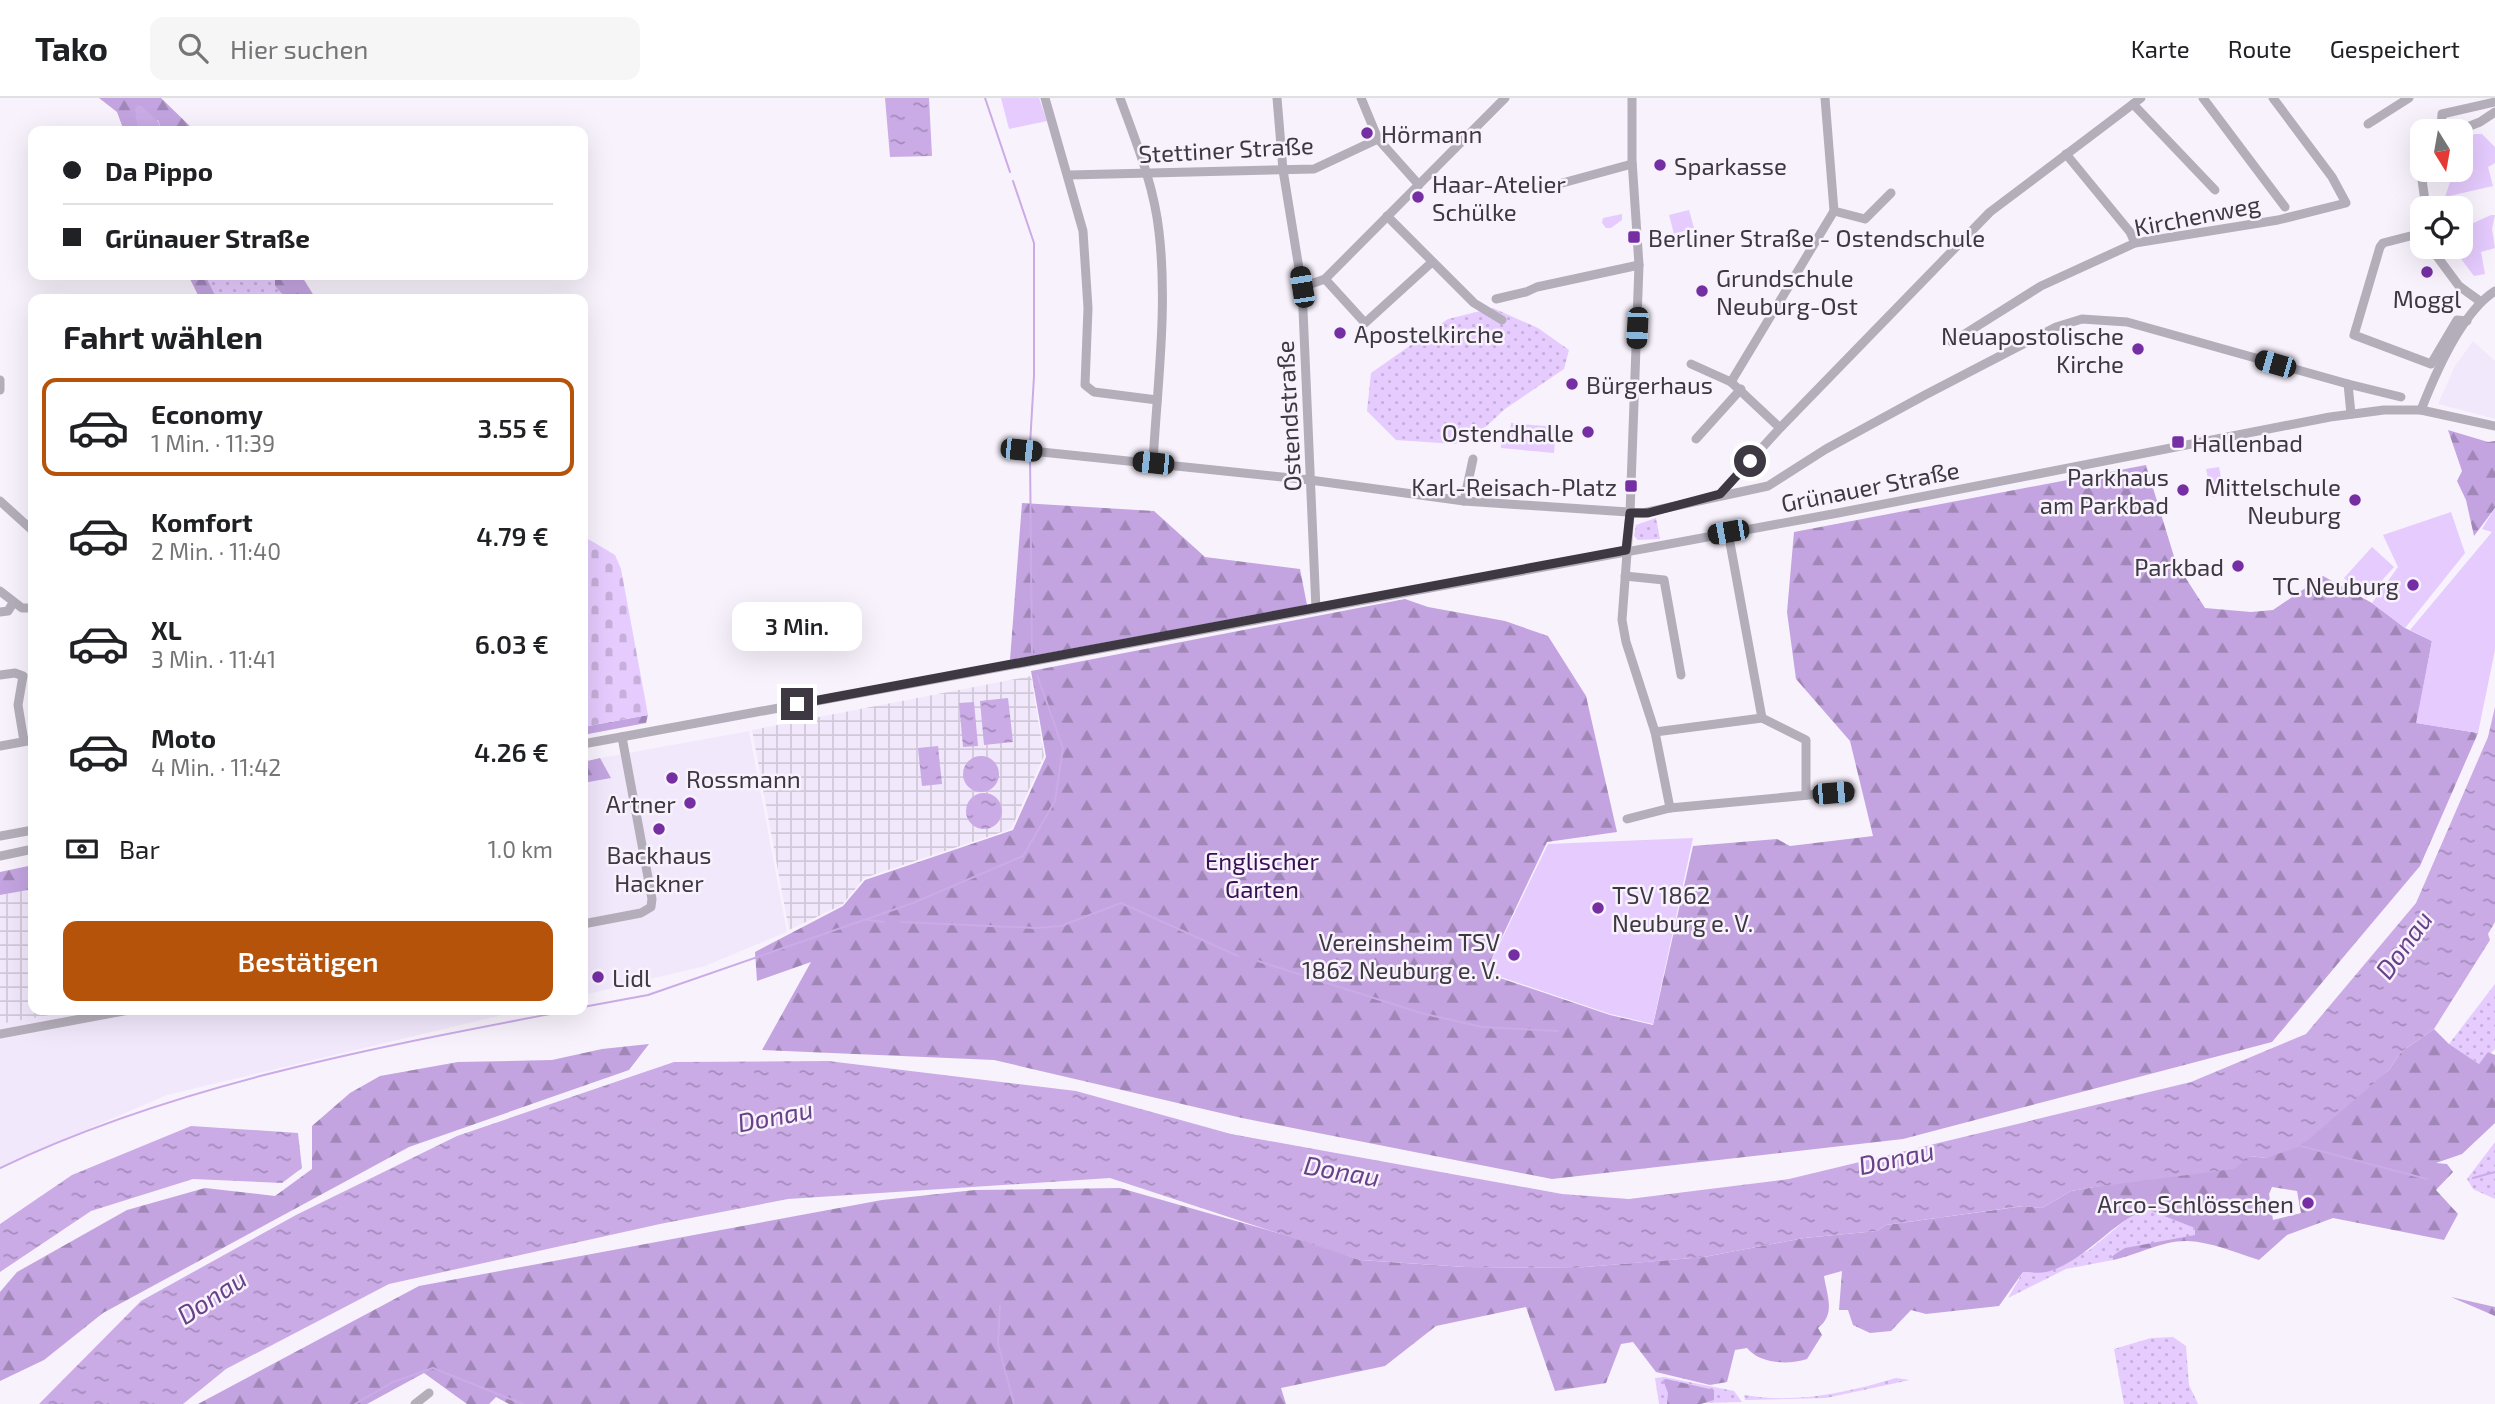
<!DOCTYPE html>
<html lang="de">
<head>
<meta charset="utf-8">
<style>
	body { margin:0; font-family:"Exo 2",sans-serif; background:#f6f6f6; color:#202124; height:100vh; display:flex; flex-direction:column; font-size:26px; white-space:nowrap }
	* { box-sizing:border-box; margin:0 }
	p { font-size:23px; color:#757577 }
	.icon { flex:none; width:38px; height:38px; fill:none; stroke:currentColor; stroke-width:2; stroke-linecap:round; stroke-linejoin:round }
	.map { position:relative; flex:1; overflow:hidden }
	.drawer { position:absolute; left:28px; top:196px; width:560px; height:721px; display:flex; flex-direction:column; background:#fff; border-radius:14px; box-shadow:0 7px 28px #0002 }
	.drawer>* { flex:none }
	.top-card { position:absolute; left:28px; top:28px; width:560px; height:154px; border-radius:14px; box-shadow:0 7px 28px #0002; display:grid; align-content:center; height:154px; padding:0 35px; background:#fff }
	.needle { width:46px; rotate:169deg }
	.tools { position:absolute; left:2410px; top:21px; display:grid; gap:14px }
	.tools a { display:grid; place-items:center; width:63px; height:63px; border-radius:14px; background:#fff; box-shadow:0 7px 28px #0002; font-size:35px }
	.end { position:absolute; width:32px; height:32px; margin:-16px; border:9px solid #3e3843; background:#fff; box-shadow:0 0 0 4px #fff }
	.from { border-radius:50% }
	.bubble { position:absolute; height:49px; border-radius:14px; background:#fff; box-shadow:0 7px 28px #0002; font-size:23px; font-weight:600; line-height:49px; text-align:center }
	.car { position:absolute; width:21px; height:42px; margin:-21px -10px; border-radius:9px; box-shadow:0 0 5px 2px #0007; background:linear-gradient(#222 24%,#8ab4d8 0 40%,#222 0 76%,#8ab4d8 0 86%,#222 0) }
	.top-card b { display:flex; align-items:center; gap:24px; height:66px; font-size:26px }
	.top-card b+b { border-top:2px solid #e0e0e0 }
	.top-card i { width:18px; height:18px; background:#202124 }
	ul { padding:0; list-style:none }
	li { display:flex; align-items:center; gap:21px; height:98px; margin:0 14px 10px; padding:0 21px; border:4px solid transparent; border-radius:14px }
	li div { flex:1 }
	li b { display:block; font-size:26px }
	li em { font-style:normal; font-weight:600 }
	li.on { border-color:#b45309 }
	li>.icon { width:63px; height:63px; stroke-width:1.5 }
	h2 { padding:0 35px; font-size:32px; line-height:84px }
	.pay { display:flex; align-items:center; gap:18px; height:77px; padding:0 35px; font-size:26px }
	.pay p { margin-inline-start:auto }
	.button { display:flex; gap:14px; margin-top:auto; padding:14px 35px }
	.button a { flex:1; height:80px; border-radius:14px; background:#b45309; color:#fff; font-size:28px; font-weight:600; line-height:80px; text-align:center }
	header { display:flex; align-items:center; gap:42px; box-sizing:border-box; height:98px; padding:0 35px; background:#fff; border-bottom:2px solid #e0e0e0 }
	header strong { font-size:33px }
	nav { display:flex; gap:38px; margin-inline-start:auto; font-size:24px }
	.search { width:490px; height:63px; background:#f6f6f6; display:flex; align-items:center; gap:18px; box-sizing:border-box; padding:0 24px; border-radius:14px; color:#757577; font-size:26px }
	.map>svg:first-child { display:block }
	.built { fill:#f2e8fc }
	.industrial { fill:url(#industrial-grid) }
	.grass { fill:url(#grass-dots) }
	.forest { fill:url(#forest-firs); fill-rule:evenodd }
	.cemetery { fill:url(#cemetery-stones) }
	.park { fill:#e5cbfe }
	.water { fill:url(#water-ripples) }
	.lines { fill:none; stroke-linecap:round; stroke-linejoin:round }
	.stream { stroke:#caabe6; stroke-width:2 }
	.minor { stroke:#b4aeba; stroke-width:9 }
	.route { stroke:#3e3843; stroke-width:9 }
	.poi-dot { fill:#752fa3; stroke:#f8f2fd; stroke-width:2.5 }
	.labels { text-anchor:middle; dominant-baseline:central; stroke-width:5; stroke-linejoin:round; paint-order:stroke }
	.poi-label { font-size:24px; fill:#3e3843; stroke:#f8f2fd; text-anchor:start }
	.street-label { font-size:24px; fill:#3e3843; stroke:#f8f2fd }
	.park-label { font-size:24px; fill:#390f54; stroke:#f8f2fd }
	.water-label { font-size:26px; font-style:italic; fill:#694188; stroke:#f8f2fd }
</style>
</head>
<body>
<header>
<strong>Tako</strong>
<div class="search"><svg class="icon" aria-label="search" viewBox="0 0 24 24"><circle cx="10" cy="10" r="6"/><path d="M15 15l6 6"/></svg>Hier suchen</div>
<nav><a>Karte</a><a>Route</a><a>Gespeichert</a></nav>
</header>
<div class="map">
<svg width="2495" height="1306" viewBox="0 0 2495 1306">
	<defs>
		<pattern id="industrial-grid" width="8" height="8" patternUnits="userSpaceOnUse" patternTransform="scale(1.75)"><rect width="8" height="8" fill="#f2e8fc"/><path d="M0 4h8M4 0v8" fill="none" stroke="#d1c8d9"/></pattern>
		<pattern id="grass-dots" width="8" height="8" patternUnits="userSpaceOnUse" patternTransform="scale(1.75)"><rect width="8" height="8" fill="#e5cbfe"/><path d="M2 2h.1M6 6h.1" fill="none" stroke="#c6afdb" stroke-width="1.8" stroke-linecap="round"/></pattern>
		<pattern id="forest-firs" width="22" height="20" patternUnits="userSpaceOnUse" patternTransform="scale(1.75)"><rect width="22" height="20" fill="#c3a4e0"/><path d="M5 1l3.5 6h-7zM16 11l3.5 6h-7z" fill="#a087b7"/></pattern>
		<pattern id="cemetery-stones" width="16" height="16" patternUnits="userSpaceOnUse" patternTransform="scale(1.75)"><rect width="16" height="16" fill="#e5cbfe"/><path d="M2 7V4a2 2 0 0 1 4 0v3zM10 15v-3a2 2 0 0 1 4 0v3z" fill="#c6afdb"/></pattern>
		<pattern id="water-ripples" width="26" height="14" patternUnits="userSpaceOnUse" patternTransform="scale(1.75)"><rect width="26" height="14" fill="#caabe6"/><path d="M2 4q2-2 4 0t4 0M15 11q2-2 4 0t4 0" fill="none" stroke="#a58cbc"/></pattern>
	</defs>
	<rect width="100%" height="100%" fill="#f8f2fd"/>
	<g class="built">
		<path d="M2473,243L2495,263V321L2438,306L2455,268Z"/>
		<path d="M749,633L787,834L705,868L583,897V685L610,680L600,660Z"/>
		<path d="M33,790V912H523L167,997L0,1069V797Z"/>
	</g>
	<g class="industrial">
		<path d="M1031,578L1044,658L1011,731L864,780L842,807L789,832L752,632Z"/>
		<path d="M33,791V912H77L0,926V797Z"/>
	</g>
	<g class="grass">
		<path d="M205,177H275V188L283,197L297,201H217Z"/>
		<path d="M1493,210L1538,230L1569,252L1564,271L1505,311L1479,335L1455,346L1396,342L1367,313L1371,275L1448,221Z"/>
		<path d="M1656,420L1660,441L1638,442L1634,438L1636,427Z"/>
		<path d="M2495,886V951L2479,966L2449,946Z"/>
		<path d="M2495,1044V1101L2473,1091L2467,1081Z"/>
		<path d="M2146,1111L2196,1130V1137L2112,1157L2113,1162L2066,1171L2008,1200L2023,1174L2088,1153L2132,1117Z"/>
		<path d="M2173,1239L2186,1248L2189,1287L2198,1306H2124L2114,1251L2151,1240Z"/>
		<path d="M1664,1279L1734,1293L1742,1304L1659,1306L1655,1280Z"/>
		<path d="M1896,1280L1910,1282L1826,1300L1745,1302L1744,1297C1796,1306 1846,1295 1896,1280Z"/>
	</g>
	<g class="forest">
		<path d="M99,0H161L195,33H162L158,22L135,29L138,33H124L117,14Z"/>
		<path d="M188,177H205L217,201H200Z"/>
		<path d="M275,177H301L316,201L283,197L275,188Z"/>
		<path d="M2448,332L2488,344L2495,343V410L2474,438L2466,402L2457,383L2462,373Z"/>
		<path d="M2146,367L2176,465L2205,510L2251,514L2273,512L2323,478L2372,505L2405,530L2432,543L2417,625L2478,635L2420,768L2272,944L1903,1041L1552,1081L1242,1020L994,962L762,952L811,864L757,883L755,854L843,808L865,782L1013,732L1046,659L1031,573L1405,501L1428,509L1505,523L1548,538L1586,598L1617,734L1547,744L1485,875L1610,917L1653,927L1693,748L1777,741L1790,748L1873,738L1850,643L1796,581L1787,514L1794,434Z"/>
		<path d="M1022,405L1154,413L1205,459L1300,471L1307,507L1010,562Z"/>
		<path d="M648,617L646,625L583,637V629Z"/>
		<path d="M600,660L611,680L583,685V664Z"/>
		<path d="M33,767V791L0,797V774Z"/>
		<path d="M2434,931L2449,946L2479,966L2488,954L2495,957V1025L2462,1056L2436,1065L2447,1066L2453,1074L2436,1092L2458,1116L2444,1142L2333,1120L2287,1137L2259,1162C2237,1155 2211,1144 2188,1143C2163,1142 2137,1157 2113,1162L2112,1158L2125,1150L2195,1137V1130L2146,1111C2111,1125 2087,1161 2050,1173C2043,1176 2031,1174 2023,1174L1999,1208L1926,1216L1911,1212L1891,1233L1870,1235L1853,1227L1848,1212H1839L1842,1173L1824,1178C1827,1198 1836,1216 1818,1230L1822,1237L1807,1261C1788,1267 1760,1266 1747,1250L1735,1252L1727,1284L1710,1287L1656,1274L1633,1244L1621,1246L1606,1285L1555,1293L1526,1209L1436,1228L1385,1268L1281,1290L1286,1306H509L496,1299L489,1306H467L424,1275L367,1306H198L419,1188L882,1102L975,1092L1120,1090L1313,1145L1360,1162L1465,1169L1573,1170L1704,1159L1804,1140L1877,1133L1886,1127L2024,1108L2042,1110L2071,1093L2240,1064L2250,1058L2266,1060L2388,973L2401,954ZM2272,1089L2297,1093L2301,1115L2273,1122L2269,1096Z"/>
		<path d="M649,946L629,972L409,1049L103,1215L44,1262L0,1283V1194L17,1174L127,1112L205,1090L275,1098L312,1071V1028L350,995L380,978L458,964L552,962L602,951Z"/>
		<path d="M2451,1199L2495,1209V1218Z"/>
		<path d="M1666,1281L1714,1292V1302L1701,1306H1667L1668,1295L1663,1282Z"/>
	</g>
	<path class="cemetery" d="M583,438L615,457L621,471L648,617L583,629Z"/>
	<g class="park">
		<path d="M1001,0H1039L1047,23L1009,31Z"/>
		<path d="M2475,36H2482L2495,49V65L2488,69L2493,88L2445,99L2454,72H2460L2461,54L2468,39Z"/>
		<path d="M1689,112L1694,130L1674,136L1669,117Z"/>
		<path d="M1622,116V122L1611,130H1606L1602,125L1603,120Z"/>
		<path d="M2491,117H2495L2492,131L2495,150L2481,154L2485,176L2474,178L2452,149H2460L2461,126H2471Z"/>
		<path d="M1511,325L1556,329L1554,355L1501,350V342H1509Z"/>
		<path d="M2219,369L2224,396L2212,399L2206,371Z"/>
		<path d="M2495,410V552L2478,635L2416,625L2432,543L2410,532L2492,434L2482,431Z"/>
		<path d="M2451,414L2465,455L2405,530L2372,505L2398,469L2383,437Z"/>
		<path d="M2372,449L2394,469L2366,500L2344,480Z"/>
		<path d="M1693,740L1653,926L1610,916L1486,874L1548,746Z"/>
	</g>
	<g class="water">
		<path d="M885,0H929L932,58L890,59Z"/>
		<path d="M139,6L158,23L162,33H138L135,11Z"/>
		<path d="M1008,600L1013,644L984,647L980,603Z"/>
		<path d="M974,604L978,648L963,649L959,605Z"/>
		<path d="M2495,609V824L2488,836L2490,842L2434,931L2401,954L2388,973L2301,1048L2266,1060L2250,1058L2234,1071L2095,1089L2071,1093L2042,1110L2023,1108L1886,1127L1877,1133L1804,1140L1704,1159L1646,1164L1573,1170L1465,1169L1360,1162L1110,1080L788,1101L660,1126L389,1186L226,1271L183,1306H39L141,1203L296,1117L457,1038L674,964L828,963L1076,993L1231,1036L1562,1096L1629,1101L1789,1081L2191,984L2306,936L2416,805L2488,639Z"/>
		<path d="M938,648L942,686L922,688L918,650Z"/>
		<circle cx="981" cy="676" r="18"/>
		<circle cx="984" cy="713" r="18"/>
		<path d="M191,1028L298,1035L302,1070L282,1085L193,1081L91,1113L0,1174V1126L72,1077Z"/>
	</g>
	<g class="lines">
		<g class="stream">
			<path d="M985,0L1010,74"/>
			<path d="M1013,83L1034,145V278L1030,347"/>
			<path d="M1030,358L1032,555"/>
			<path d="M868,822L884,824"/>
			<path d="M901,824L1036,830L1061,828L1121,805L1238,858"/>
			<path d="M1258,863L1421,915L1482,929L1558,933"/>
			<path d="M583,909L648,897L913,805L1023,758L1055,703L1063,650L1037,577"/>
			<path d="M2301,1048L2427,1081"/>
			<path d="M0,1070C178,985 379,949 571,912"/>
			<path d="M2473,1080L2495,1074"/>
			<path d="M1000,1208L998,1246L1014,1306"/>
			<path d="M355,1306L393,1284L433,1270L523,1306"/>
		</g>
		<g class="minor">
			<path d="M1045,0L1083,133L1088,210L1085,287L1094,294L1157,302"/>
			<path d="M1120,0C1136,44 1154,87 1159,134C1168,210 1157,289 1153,365"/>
			<path d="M1277,0L1283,72L1302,189L1316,511"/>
			<path d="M1361,0L1378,41L1419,87"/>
			<path d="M1632,0V62L1639,167L1630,415L1622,522L1626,544L1655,634L1670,710"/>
			<path d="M1825,0L1834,113L1865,121L1891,95"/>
			<path d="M2203,0L2285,109"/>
			<path d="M2133,6L2215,92"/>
			<path d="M2368,26L2409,0"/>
			<path d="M2441,33L2442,16L2495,4"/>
			<path d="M2457,33L2480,24L2495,14"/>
			<path d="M2066,56L2130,134L2135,145"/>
			<path d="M1069,77L1314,71L1378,41"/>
			<path d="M1544,90L1632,66"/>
			<path d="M2426,110L2422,82L2426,72"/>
			<path d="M1387,118L1474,205L1502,222"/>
			<path d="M2422,135L2383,145L2380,149L2354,237L2431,266L2457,222L2467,223"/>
			<path d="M2430,149L2459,188L2481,204"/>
			<path d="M1325,181L1365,225L1431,165"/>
			<path d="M1302,189L1325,181L1505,0"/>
			<path d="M1496,201L1526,194L1537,189L1639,167"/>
			<path d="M1952,244L2041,188L2135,145L2278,122L2346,105L2332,79L2273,0"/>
			<path d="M1691,266L1731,284L1780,330"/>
			<path d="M0,282V292"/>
			<path d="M1731,284L1834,113"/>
			<path d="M2348,286L2401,299"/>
			<path d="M2421,312C2435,276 2462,214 2495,193"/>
			<path d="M1696,341L1741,291"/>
			<path d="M1022,352L1310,382L1464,403L1643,415L1768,388L1826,351L1925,297L2056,229L2082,221L2127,224L2348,286L2351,316"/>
			<path d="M1720,396L1780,330L1990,114L2141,0"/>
			<path d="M0,403L33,433"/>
			<path d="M1464,403L1473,361"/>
			<path d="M1728,434L1762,620"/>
			<path d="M1625,478L1664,482L1681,577"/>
			<path d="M0,493L22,510H33"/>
			<path d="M0,514L8,513L13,505"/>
			<path d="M0,577L15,575L23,578L18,607L24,643"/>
			<path d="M1655,634L1762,620L1806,642V697"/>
			<path d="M583,646L1838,415L2330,319L2384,312H2421L2495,328"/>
			<path d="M0,648L33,642"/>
			<path d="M1627,721L1670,710L1851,693"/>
			<path d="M0,738L33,732"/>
			<path d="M0,758L33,751"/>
			<path d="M583,826L641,815L651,809L652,801L622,639"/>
			<path d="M0,936L129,912"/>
			<path d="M415,1306L429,1295"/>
		</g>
	</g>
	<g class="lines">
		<path class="route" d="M797,606L1626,452L1630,415H1648L1720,396L1750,363"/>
	</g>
	<g class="poi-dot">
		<circle cx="1367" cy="35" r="7"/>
		<circle cx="1660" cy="67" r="7"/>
		<circle cx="1418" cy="99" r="7"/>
		<rect x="1627" y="132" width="14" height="14" rx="3.5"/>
		<circle cx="2427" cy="174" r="7"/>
		<circle cx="1702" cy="193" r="7"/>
		<circle cx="1340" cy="235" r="7"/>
		<circle cx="2138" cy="251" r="7"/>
		<circle cx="1572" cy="286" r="7"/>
		<circle cx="1588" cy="334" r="7"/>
		<rect x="2171" y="337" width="14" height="14" rx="3.5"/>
		<rect x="1624" y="381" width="14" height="14" rx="3.5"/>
		<circle cx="2183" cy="392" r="7"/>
		<circle cx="2355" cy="402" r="7"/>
		<circle cx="2238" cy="468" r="7"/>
		<circle cx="2413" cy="487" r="7"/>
		<circle cx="672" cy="680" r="7"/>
		<circle cx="690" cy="705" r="7"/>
		<circle cx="659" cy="731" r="7"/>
		<circle cx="1598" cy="810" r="7"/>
		<circle cx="1514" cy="857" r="7"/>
		<circle cx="598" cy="879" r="7"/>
		<circle cx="2308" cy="1105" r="7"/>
	</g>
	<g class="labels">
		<g class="poi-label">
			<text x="1381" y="35">Hörmann</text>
			<text x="1674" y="67">Sparkasse</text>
			<text x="1432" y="85">Haar-Atelier<tspan x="1432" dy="28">Schülke</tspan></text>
			<text x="1648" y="139">Berliner Straße - Ostendschule</text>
			<text x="1716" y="179">Grundschule<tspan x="1716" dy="28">Neuburg-Ost</tspan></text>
			<text x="2427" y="200" text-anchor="middle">Moggl</text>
			<text x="1354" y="235">Apostelkirche</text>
			<text x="2124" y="237" text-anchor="end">Neuapostolische<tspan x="2124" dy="28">Kirche</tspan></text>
			<text x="1586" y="286">Bürgerhaus</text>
			<text x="1574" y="334" text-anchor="end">Ostendhalle</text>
			<text x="2192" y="344">Hallenbad</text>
			<text x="2169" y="378" text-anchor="end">Parkhaus<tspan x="2169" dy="28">am Parkbad</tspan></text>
			<text x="1617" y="388" text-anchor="end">Karl-Reisach-Platz</text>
			<text x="2341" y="388" text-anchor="end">Mittelschule<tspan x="2341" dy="28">Neuburg</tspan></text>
			<text x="2224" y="468" text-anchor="end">Parkbad</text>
			<text x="2399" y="487" text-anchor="end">TC Neuburg</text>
			<text x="686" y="680">Rossmann</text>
			<text x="676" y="705" text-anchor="end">Artner</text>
			<text x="659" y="756" text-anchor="middle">Backhaus<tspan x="659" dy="28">Hackner</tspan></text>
			<text x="1612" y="796">TSV 1862<tspan x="1612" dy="28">Neuburg e. V.</tspan></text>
			<text x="1500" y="843" text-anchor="end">Vereinsheim TSV<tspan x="1500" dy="28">1862 Neuburg e. V.</tspan></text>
			<text x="612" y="879">Lidl</text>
			<text x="2294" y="1105" text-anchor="end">Arco-Schlösschen</text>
		</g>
		<g class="street-label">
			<text transform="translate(1226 51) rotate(-3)">Stettiner Straße</text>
			<text transform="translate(2197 117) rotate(-11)">Kirchenweg</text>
			<text transform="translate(1288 318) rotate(-93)">Ostendstraße</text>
			<text transform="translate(1870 388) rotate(-11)">Grünauer Straße</text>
		</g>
		<g class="park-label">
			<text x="1262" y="762">Englischer<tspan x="1262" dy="28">Garten</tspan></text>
		</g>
		<g class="water-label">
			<text transform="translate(2403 846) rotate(-54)">Donau</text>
			<text transform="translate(775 1017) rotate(-11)">Donau</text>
			<text transform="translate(1896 1059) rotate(-12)">Donau</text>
			<text transform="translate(1342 1072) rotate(10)">Donau</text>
			<text transform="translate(211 1198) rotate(-33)">Donau</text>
		</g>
	</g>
</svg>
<div class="tools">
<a><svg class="needle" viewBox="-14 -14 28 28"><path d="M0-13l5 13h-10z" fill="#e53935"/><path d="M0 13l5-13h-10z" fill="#757577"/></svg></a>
<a><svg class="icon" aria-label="locate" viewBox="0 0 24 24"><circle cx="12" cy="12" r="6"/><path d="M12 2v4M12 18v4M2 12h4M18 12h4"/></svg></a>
</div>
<i class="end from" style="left:1750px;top:363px"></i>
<i class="end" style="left:797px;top:606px"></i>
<div class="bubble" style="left:732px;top:504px;width:130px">3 Min.</div>
<i class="car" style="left:1302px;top:189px;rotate:351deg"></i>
<i class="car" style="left:1637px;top:230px;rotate:183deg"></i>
<i class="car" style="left:2275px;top:266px;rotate:286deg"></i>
<i class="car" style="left:1021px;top:352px;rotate:96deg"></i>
<i class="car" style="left:1153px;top:365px;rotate:276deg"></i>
<i class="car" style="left:1728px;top:434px;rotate:260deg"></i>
<i class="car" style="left:1833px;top:695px;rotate:85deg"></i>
<div class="top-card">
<b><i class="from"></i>Da Pippo</b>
<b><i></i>Grünauer Straße</b>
</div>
<section class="drawer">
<h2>Fahrt wählen</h2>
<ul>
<li class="on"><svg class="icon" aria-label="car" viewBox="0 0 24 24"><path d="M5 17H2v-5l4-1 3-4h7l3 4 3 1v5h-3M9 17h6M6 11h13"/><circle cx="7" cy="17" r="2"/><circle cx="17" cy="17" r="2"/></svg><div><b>Economy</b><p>1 Min. · 11:39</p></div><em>3.55 €</em></li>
<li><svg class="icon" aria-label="car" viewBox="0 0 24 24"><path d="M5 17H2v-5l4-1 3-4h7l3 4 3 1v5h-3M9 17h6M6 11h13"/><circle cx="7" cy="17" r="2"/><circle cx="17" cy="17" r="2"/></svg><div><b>Komfort</b><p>2 Min. · 11:40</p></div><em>4.79 €</em></li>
<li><svg class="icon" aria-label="car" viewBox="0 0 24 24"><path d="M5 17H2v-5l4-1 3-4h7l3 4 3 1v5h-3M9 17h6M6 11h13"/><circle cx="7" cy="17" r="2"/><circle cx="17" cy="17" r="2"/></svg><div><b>XL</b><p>3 Min. · 11:41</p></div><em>6.03 €</em></li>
<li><svg class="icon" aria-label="car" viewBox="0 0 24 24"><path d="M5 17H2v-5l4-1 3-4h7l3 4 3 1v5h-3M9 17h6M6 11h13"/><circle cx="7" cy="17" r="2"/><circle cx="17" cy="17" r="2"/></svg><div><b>Moto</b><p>4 Min. · 11:42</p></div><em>4.26 €</em></li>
</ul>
<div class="pay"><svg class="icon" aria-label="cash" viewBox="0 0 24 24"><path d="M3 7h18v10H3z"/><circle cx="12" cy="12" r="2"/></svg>Bar<p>1.0 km</p></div>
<div class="button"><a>Bestätigen</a></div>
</section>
</div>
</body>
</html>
